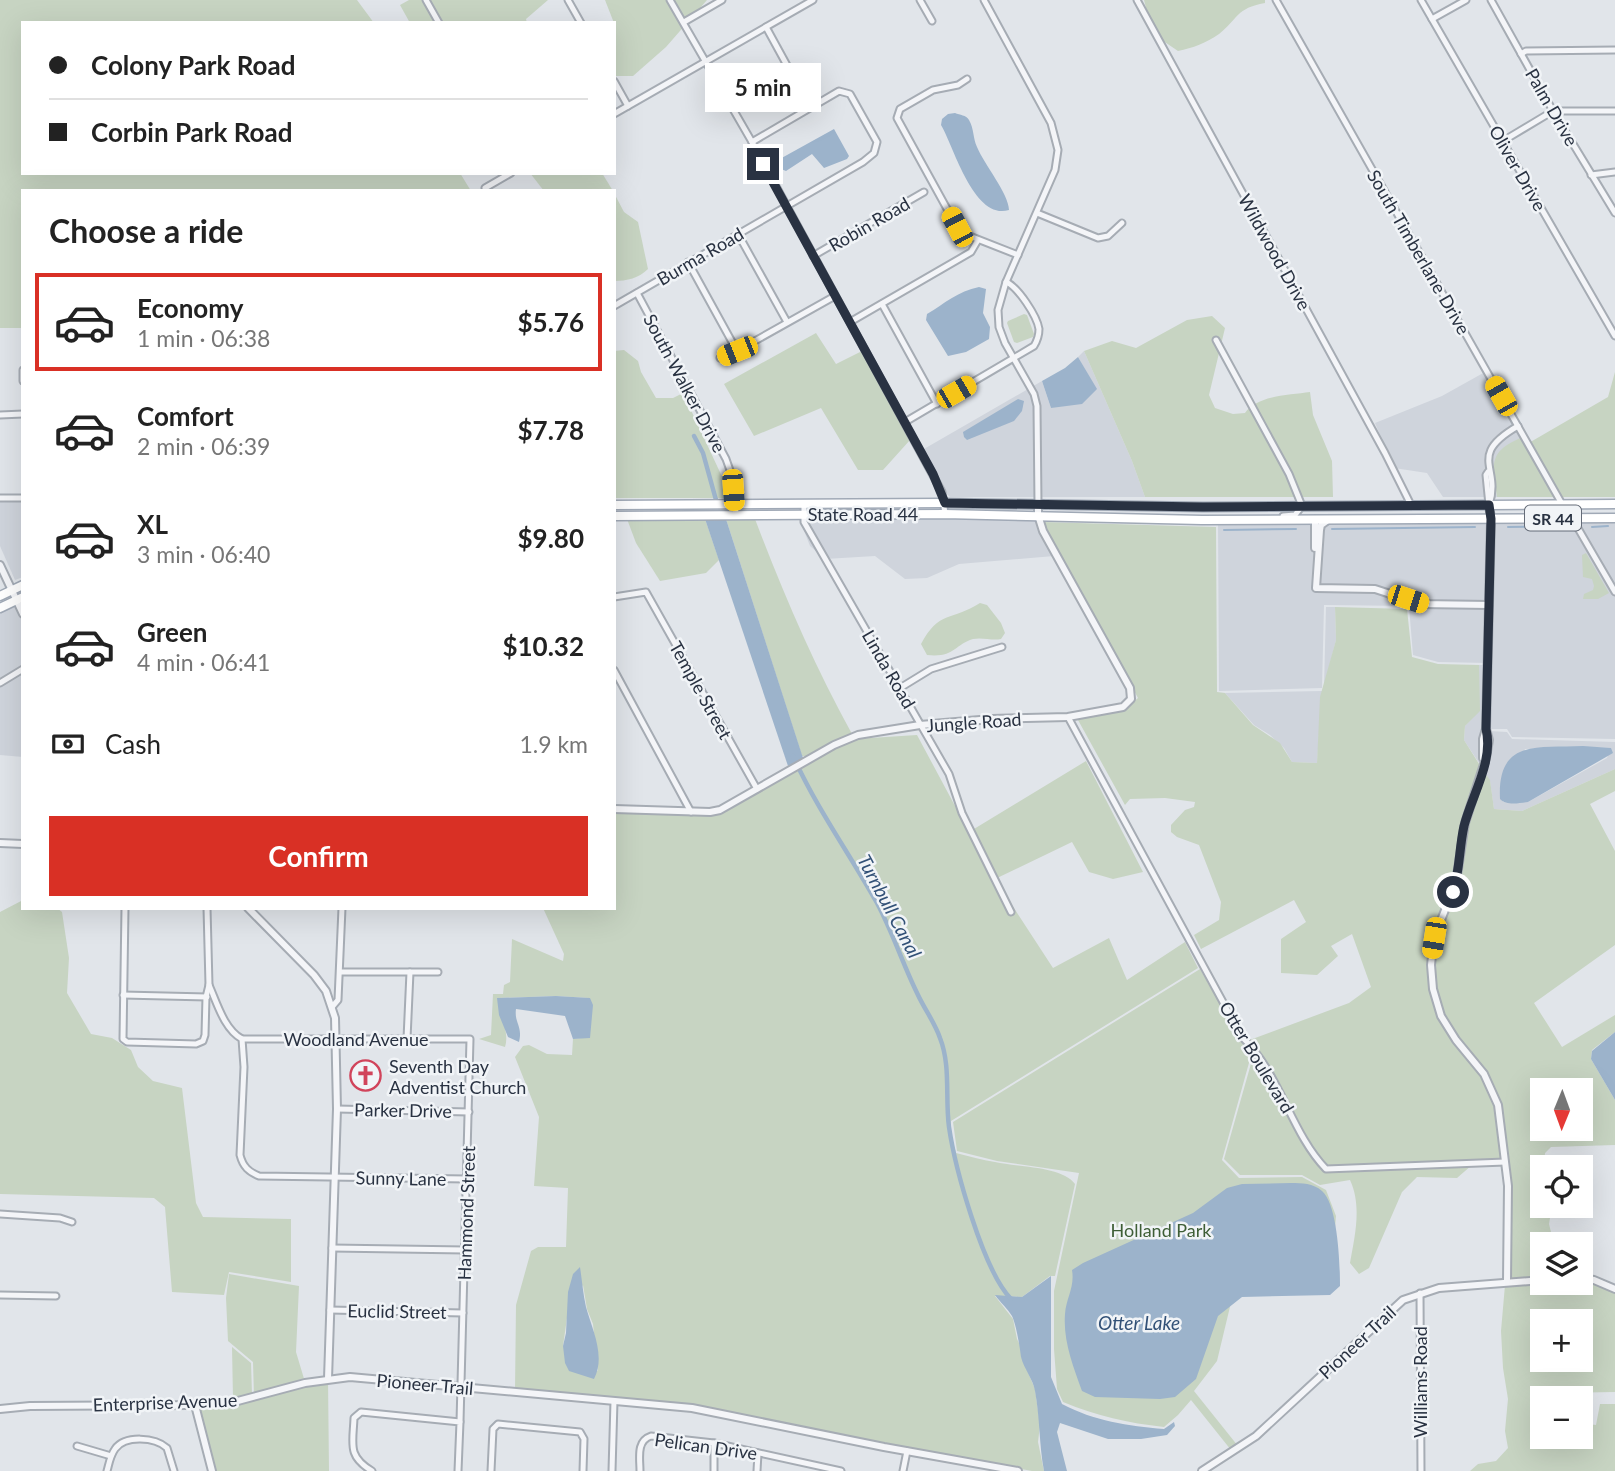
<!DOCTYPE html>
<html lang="en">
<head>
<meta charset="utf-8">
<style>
	body { margin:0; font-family:Lato,sans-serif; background:#f6f6f6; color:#222; height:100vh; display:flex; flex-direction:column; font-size:26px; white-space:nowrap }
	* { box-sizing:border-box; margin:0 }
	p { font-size:23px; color:#767676 }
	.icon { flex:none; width:38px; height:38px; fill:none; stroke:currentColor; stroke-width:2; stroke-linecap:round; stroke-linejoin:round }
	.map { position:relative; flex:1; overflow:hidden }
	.sheet { position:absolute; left:21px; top:189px; width:595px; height:721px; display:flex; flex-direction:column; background:#fff; border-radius:0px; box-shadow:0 7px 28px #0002 }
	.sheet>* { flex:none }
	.banner { position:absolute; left:21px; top:21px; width:595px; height:154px; border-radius:0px; box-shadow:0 7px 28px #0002; display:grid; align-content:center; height:154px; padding:0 28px; background:#fff }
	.needle { width:46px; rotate:181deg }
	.controls { position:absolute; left:1530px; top:1078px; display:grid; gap:14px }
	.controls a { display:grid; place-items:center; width:63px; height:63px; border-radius:0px; background:#fff; box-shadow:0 7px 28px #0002; font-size:35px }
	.end { position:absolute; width:32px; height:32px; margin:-16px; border:9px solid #293242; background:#fff; box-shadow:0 0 0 4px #fff }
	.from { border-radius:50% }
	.bubble { position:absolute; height:49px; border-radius:0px; background:#fff; box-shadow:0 7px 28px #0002; font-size:23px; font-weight:700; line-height:49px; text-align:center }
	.car { position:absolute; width:21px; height:42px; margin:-21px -10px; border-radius:9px; box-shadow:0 0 5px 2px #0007; background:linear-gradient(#f5c518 24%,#345 0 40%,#f5c518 0 76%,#345 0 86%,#f5c518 0) }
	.banner b { display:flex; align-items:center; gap:24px; height:66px; font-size:26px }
	.banner b+b { border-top:2px solid #e0e0e0 }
	.banner i { width:18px; height:18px; background:#222 }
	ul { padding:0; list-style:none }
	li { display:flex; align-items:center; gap:21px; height:98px; margin:0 14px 10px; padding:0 14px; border:4px solid transparent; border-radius:0px }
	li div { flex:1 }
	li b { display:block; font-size:26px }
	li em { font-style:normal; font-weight:700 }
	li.on { border-color:#d93025 }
	li>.icon { width:63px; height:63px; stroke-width:1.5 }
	h2 { padding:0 28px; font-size:32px; line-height:84px }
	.pay { display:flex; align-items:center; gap:18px; height:77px; padding:0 28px; font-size:26px }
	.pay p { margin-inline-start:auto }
	.primary-button { display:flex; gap:14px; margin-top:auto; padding:14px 28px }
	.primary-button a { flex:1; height:80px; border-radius:0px; background:#d93025; color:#fff; font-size:28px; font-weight:700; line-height:80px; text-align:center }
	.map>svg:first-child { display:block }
	.built { fill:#cfd4dc; fill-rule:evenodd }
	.green { fill:#c7d4c2; fill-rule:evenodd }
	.water { fill:#9cb3cb }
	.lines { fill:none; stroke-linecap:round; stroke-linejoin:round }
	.stream { stroke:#9cb3cb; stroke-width:2 }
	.canal { stroke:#9cb3cb; stroke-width:4.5 }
	.minor-casing { stroke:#a6acb4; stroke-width:9 }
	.tertiary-casing { stroke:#a6acb4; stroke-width:10 }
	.primary-casing { stroke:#a0a9b6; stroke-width:11 }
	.minor { stroke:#f4f5f8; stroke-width:5 }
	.tertiary { stroke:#f4f5f8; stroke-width:6 }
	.primary { stroke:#fff; stroke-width:8 }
	.route { stroke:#293242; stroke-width:9 }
	.labels { text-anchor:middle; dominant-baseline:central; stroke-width:5; stroke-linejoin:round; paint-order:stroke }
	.shield { fill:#f1f4f7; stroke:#656c78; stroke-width:2 }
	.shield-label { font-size:16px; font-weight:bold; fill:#293242 }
	.street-label { font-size:18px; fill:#293242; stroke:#f1f4f7 }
	.poi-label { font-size:18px; fill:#293242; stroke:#f1f4f7; text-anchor:start }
	.park-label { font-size:18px; fill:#3e5e36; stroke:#f1f4f7 }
	.water-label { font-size:19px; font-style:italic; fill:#325177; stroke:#f1f4f7 }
</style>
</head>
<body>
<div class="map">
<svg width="1615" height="1471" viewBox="0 0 1615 1471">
	<rect width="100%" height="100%" fill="#e1e5ea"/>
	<g class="built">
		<path d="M1084,351L1132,461L1145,497H950L938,486L917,453L1042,381L1051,408L1096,389L1078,357Z"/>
		<path d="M1485,372L1523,437L1494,478L1497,497H1443L1427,473L1394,468L1375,423L1442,396Z"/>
		<path d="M0,497L23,498V577L15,580L0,546Z"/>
		<path d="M799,518H1017L1037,521L1054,556L959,564L927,578L905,579L875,556L825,559L810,546Z"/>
		<path d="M1615,518V739L1512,737L1507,729H1486L1488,663L1438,662L1413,655L1409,606L1324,605L1322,688L1219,691L1218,519Z"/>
		<path d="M16,606L23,620V666L0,680V613Z"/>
		<path d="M1326,607H1335L1336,640L1324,687Z"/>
		<path d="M1479,665H1485L1481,766L1464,740L1465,726L1479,711Z"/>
		<path d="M23,672V757L0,755V686Z"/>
		<path d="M1322,691L1317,763L1292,762L1284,748L1270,735L1254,725L1225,693Z"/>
		<path d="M1489,731L1507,732L1512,739L1615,742V769L1522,811L1494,809L1490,781L1484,772ZM1583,747L1611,748L1607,758L1528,802H1503L1525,749Z"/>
	</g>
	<g class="green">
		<path d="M0,0H357L374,23H23V173H460L471,191H23V328H0Z"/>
		<path d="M409,0H548L526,19L527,23H410L400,5Z"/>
		<path d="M605,0H707L666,47L633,76H614V23Z"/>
		<path d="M1144,0H1265V3C1236,8 1238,19 1219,34C1206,43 1193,48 1178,51L1153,34Z"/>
		<path d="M530,173H602L613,191H544Z"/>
		<path d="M614,193L624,212L638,222L648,269C639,278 627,281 614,281Z"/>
		<path d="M1024,314L1027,315L1034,334L1033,337L1017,343L1014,342L1007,323L1008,321Z"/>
		<path d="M1212,316L1225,328L1209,395L1215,408L1233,414L1245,413C1257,395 1290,395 1310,392L1313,415L1332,461L1333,497H1145L1132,461L1084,351L1112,341L1136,348L1187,320Z"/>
		<path d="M816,333L836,364L862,351L910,440L883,470H858L821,408L754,436L724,384Z"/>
		<path d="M624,350L638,361L641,372L656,398H673L683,393L732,498H614V351Z"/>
		<path d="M1615,372V497H1497C1492,464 1488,451 1523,437L1527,444L1608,397Z"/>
		<path d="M627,519H705L719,560L706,573L660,581L636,543Z"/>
		<path d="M726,519H755C783,593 814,665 852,734L811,756H802Z"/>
		<path d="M1043,522L1216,527L1217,692L1225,693L1253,725L1280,743L1292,762L1317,763L1320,697L1336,640L1335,607L1407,609L1412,657L1438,664L1479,665L1480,711L1465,726L1464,740L1481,767L1463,823L1455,874L1432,937L1428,965L1439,1017L1454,1042L1482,1075L1496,1105L1503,1167L1496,1164L1472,1165L1457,1178L1417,1177L1402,1192L1369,1268L1359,1274L1350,1263C1355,1235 1362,1206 1350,1180L1320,1185L1302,1175H1240L1224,1159L1254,1053L1247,1041L1349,1003L1371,987L1352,934L1331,946L1338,956L1317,975L1281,973V939L1306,922L1294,900L1201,949L1194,935L1219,920L1221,902L1199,845L1177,837L1171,832V825L1185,810L1194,807L1195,802L1165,798L1130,799L1125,805L1078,720L1079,718L1124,710L1138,698Z"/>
		<path d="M1586,553L1609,593L1598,599H1583L1584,594L1593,590L1594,586L1592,579L1583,577L1582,555Z"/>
		<path d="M980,603L987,605L1001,623L1005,633L1001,639C992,641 983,637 973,639C954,645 954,658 927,655L921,644C939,610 952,621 980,603Z"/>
		<path d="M917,735L969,832L1086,761L1143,872L1113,879L1089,872L1072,842L995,879L1053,968L1109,938L1127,980L1185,942L1198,968L951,1121V1135L956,1153C969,1156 982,1160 995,1162C1016,1167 1063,1166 1075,1184L1055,1276H1050L1022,1297L995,1296L1013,1319L1017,1339L1022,1349L1021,1356L1035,1389L1040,1425L1038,1442L1044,1471H1032L884,1444L693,1405L515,1390L516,1305L531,1251L538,1247H566L568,1188L534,1186L539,1117L515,1057L523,1046L529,1045L547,1054L572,1055L573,1039L590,1037L589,998L556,996L498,998C499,1015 510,1031 505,1047L479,1039L491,1035L493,994H503L504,985L510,982L512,939L563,961L564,954L543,908H614V811L710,815L721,812L835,748L855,739ZM583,1285L587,1309L593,1324L598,1371L563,1346L567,1318Z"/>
		<path d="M1615,769V791L1590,804L1615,851V945L1534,1003L1562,1047L1615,1015V1032L1592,1050L1591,1059L1615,1100V1145L1551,1147L1545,1153L1544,1167H1542V1206H1552L1549,1224L1554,1244H1542V1278L1509,1279L1505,1130L1500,1104L1486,1072L1457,1039L1443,1015L1435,989L1433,965L1436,939L1458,883L1467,824L1484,772L1490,780L1494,809L1522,811ZM1542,1090H1580V1129H1542Z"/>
		<path d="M23,900V908H57L62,912L69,958L67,993L91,1034L112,1038L131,1050L138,1067L153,1081L182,1088L196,1203L203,1217L291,1219V1282L229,1272L224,1295L172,1292L165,1207L154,1198L0,1194V912Z"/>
		<path d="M1200,969L1228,1018L1252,1052L1222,1160L1239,1178L1302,1177L1326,1190L1336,1216L1330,1286L1234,1290L1217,1361L1194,1391L1238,1446L1231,1450L1191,1400L1178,1415L1164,1427C1128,1423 1097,1416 1063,1402L1057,1389L1054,1349V1291L1079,1173L997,1161L957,1151L953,1122Z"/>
		<path d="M229,1274L299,1286L296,1352L305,1382L328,1379L329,1471H212L195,1405L254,1397L253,1362L228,1341L226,1298Z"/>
		<path d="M1580,1281L1593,1283L1615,1292V1392L1559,1393L1560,1398H1542V1437H1580V1423L1596,1425L1600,1404H1615V1471H1470L1478,1464L1496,1461L1508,1448L1505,1431L1508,1399L1503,1368L1501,1331L1505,1285ZM1542,1321H1580V1360H1542Z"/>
		<path d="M232,1347L251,1363L252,1395L233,1399Z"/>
	</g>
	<g class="water">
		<path d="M955,113C960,115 966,115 969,120C974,128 973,139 977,147C984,164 1009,194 1009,210C974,221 954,147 941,125L942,119L948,114Z"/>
		<path d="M834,129L849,156L847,159L824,168L812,154L786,171L781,169L778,160Z"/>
		<path d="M979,287L986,289L983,313L990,327L989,339L966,352L948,356L926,320L927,314C944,304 958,291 979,287Z"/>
		<path d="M1078,357L1097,389L1082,404L1051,408L1042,381L1065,368Z"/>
		<path d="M1018,399L1024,401L1022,411L1014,421L967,440L964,437L963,432Z"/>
		<path d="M705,519H726L803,758L788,766Z"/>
		<path d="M1583,746L1611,748L1613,753L1528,802C1519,803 1507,806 1500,799C1497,739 1537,748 1583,746Z"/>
		<path d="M556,996L590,998L593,1005L590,1038L573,1039L565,1016L516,1009C514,1023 523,1026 519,1042L508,1037L499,1015L497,998Z"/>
		<path d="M1615,1032V1100L1591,1059L1592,1051Z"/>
		<path d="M1291,1183C1302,1183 1313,1183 1322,1191C1338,1205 1340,1264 1340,1286L1330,1295L1242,1297L1218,1316L1196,1379L1175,1397L1160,1399L1095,1397L1082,1391C1073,1366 1063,1341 1065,1314C1066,1298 1075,1287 1072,1270L1083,1263L1193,1213L1227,1188L1242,1184Z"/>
		<path d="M580,1267C582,1280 583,1294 586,1307C592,1329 606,1356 594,1379L569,1371L565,1363L563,1346L566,1333L568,1292L573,1274Z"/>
		<path d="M1051,1276V1377L1062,1404C1094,1421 1128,1426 1164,1429L1174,1422L1175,1426L1167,1435L1141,1439H1108L1060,1423L1057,1432L1067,1471H1044C1039,1444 1040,1418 1035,1391C1033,1379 1024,1369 1021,1357C1020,1347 1016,1324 1012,1316C1008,1309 1000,1302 995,1295L1022,1297Z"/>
	</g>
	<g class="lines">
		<g class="stream">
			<path d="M1508,527L1567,526"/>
			<path d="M1592,527L1608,526"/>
			<path d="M1332,529L1475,527"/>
			<path d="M1224,530L1296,529"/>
		</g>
		<g class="canal">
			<path d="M694,436L703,453L716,500"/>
			<path d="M793,756C817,809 849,853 877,903C893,933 903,965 918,995C925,1010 935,1023 940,1038C951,1066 945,1097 949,1127C955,1168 983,1270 1011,1299"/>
		</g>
		<defs>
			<g id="minor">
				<path d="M426,0L439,23"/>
				<path d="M568,0L581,23"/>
				<path d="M670,0L752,142L942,492L945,514"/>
				<path d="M920,0L932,21"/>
				<path d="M984,0L1051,123L1058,150L1055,170L1006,282L998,310L999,327L1005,343L1034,394L1037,406L1038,504"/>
				<path d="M1137,0L1385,453L1411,505"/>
				<path d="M1276,0L1562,504"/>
				<path d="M1421,0L1615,336"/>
				<path d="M1491,0L1553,111L1615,213"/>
				<path d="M1432,19L1466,0"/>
				<path d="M684,22L722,0"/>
				<path d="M766,27L795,80"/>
				<path d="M1521,54L1526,51L1615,50"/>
				<path d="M967,79L958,85L933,90L900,109L897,118L957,227L962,233L1018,255"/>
				<path d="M614,81L628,106"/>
				<path d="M614,114L813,0"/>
				<path d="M1503,141L1553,111H1615"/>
				<path d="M1591,175L1615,172"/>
				<path d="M485,188L511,173"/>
				<path d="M1037,213L1098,238L1108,236L1122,223"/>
				<path d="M738,234L787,322"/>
				<path d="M813,256L924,192"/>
				<path d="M688,262L737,351"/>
				<path d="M637,293L726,459L732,476L736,515"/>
				<path d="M882,304L937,404"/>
				<path d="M614,306L863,162L874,153L877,142L850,94L839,91L752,142"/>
				<path d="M850,322L971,252L978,240"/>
				<path d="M1216,340L1289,474L1302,506L1295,515L1283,516"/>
				<path d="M720,358L737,351L835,296"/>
				<path d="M23,370V381"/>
				<path d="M0,415L23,414"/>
				<path d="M905,422L1034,346C1037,341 1039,336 1039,329C1037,316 1018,287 1006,282"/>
				<path d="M1488,472L1486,475L1489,505"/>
				<path d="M0,498H23"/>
				<path d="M804,504V522L949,774L962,813L1011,912"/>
				<path d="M1489,505C1502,467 1466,456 1518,426"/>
				<path d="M1572,518L1615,592"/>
				<path d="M614,597L646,592L757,789"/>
				<path d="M614,670L691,812"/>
				<path d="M0,683L23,669"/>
				<path d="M900,688L931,669L1002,647"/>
				<path d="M1068,717L1242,1037C1280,1073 1291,1133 1326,1169L1505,1162"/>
				<path d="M125,908L123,1039L127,1042L196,1044L203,1041L205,1035L206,997L209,985L207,908"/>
				<path d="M340,972H438"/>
				<path d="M209,985C217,1003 224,1029 242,1039L244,1067L240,1155C243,1167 249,1172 259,1176L467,1179"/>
				<path d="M123,995L207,997"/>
				<path d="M332,1007L338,1000L342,908"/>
				<path d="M242,1039H470L460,1422"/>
				<path d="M407,1039L410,972"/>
				<path d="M337,1109L469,1112"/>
				<path d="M0,1214L60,1218L72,1222"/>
				<path d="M332,1248L465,1250"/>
				<path d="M1420,1293L1421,1471"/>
				<path d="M0,1295L56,1296"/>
				<path d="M330,1310L463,1313"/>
				<path d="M77,1446L111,1456"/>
				<path d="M107,1471C109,1464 110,1456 115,1449C125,1435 155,1437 167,1448L174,1471"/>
				<path d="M372,1471C347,1456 353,1444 354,1418L361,1412L460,1422L458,1471"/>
				<path d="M491,1471L493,1429L498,1424L580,1432L584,1439L583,1471"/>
				<path d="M612,1471L614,1401"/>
				<path d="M640,1471C640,1458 636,1441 651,1436L714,1443L841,1471"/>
				<path d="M714,1471V1443"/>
				<path d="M757,1471L758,1453"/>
				<path d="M903,1471L907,1451"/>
			</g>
			<g id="tertiary">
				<path d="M1315,520V548"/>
				<path d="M1328,520L1321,525L1320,530L1316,588L1375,589L1421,604L1489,605"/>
				<path d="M0,565L23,614"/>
				<path d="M1486,729L1489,740L1486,758L1465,823L1456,882L1434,938L1431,965L1433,989L1441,1016L1456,1040L1484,1074L1498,1105L1508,1186L1507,1282"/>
				<path d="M1483,758V739L1486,729L1491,519L1489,505"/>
				<path d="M614,809L710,812L720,810L834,745L858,735L920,725L992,719L1068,717L1123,707L1131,699L1130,688L1043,531L1038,515V504"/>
				<path d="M0,843L23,844"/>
				<path d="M248,908L314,975L326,991L335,1018L337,1109L328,1379"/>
				<path d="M1580,1278L1594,1280L1615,1289"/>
				<path d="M195,1405L212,1471"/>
				<path d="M0,1409L30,1406L188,1405L234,1402L305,1383L350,1377L692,1408L884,1447L1018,1471"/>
				<path d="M1202,1471L1256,1436L1403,1300L1439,1288L1542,1280"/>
			</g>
			<g id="primary">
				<path d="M614,505L945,503L1203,507L1615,504"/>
				<path d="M614,516L945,514L1202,520L1615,518"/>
				<path d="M0,596L23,585"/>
				<path d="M0,608L23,597"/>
			</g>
		</defs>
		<use href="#minor" class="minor-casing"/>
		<use href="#tertiary" class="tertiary-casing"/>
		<use href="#primary" class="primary-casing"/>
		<use href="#minor" class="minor"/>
		<use href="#tertiary" class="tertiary"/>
		<use href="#primary" class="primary"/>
	</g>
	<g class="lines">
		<path class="route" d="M763,164L933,474L945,503L1203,507L1489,505L1491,519L1486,729C1494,761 1472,795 1464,826C1459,848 1460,870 1453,892"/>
	</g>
	<defs>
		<symbol id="church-ring" viewBox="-11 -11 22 22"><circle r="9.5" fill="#f1f4f7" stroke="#d1445b" stroke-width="1.5"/><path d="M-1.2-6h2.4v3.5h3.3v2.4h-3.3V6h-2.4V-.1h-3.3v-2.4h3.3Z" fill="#d1445b"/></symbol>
	</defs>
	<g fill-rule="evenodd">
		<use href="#church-ring" x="348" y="1058" width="35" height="35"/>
	</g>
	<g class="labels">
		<rect class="shield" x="1525" y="505.5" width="56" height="25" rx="5"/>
		<g class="shield-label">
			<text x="1553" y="518">SR 44</text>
		</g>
		<g class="street-label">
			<text transform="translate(1552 107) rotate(60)">Palm Drive</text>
			<text transform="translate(1518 168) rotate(60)">Oliver Drive</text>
			<text transform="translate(869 224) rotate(-30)">Robin Road</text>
			<text transform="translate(1275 252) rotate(61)">Wildwood Drive</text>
			<text transform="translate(1419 252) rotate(60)">South Timberlane Drive</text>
			<text transform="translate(700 256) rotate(-30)">Burma Road</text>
			<text transform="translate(685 383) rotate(62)">South Walker Drive</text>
			<text x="863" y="514">State Road 44</text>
			<text transform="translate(889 669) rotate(60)">Linda Road</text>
			<text transform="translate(701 690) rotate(61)">Temple Street</text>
			<text transform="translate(974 722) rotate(-4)">Jungle Road</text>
			<text x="356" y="1039">Woodland Avenue</text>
			<text transform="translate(1257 1057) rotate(59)">Otter Boulevard</text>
			<text transform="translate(403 1110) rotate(1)">Parker Drive</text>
			<text transform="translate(401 1178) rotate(1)">Sunny Lane</text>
			<text transform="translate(466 1213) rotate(-88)">Hammond Street</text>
			<text transform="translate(397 1311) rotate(1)">Euclid Street</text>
			<text transform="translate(1357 1342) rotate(-43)">Pioneer Trail</text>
			<text transform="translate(1420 1382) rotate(-90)">Williams Road</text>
			<text transform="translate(425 1384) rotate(5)">Pioneer Trail</text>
			<text transform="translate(165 1402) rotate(-2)">Enterprise Avenue</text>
			<text transform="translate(706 1446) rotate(8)">Pelican Drive</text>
		</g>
		<g class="poi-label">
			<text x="389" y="1066">Seventh Day<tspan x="389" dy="21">Adventist Church</tspan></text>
		</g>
		<g class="park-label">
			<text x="1161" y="1230">Holland Park</text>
		</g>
		<g class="water-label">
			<text transform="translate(890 906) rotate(62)">Turnbull Canal</text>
			<text x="1139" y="1322">Otter Lake</text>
		</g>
	</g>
</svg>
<div class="controls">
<a><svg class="needle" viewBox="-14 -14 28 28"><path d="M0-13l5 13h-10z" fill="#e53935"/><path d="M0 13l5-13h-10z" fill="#767676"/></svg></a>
<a><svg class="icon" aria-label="locate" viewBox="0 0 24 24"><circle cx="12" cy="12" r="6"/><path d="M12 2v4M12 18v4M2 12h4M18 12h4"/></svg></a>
<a><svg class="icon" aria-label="layers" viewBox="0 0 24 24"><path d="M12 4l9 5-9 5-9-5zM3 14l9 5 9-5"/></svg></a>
<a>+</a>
<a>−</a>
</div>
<i class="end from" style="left:1453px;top:892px"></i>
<i class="end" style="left:763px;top:164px"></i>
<div class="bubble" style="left:705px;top:63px;width:116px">5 min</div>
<i class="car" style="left:957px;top:227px;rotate:332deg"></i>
<i class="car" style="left:737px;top:351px;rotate:248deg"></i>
<i class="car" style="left:956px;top:392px;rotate:60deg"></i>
<i class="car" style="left:1501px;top:396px;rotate:330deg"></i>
<i class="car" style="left:733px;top:490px;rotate:176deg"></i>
<i class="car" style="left:1408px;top:599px;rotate:108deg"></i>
<i class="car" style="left:1434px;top:938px;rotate:189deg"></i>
<div class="banner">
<b><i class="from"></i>Colony Park Road</b>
<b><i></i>Corbin Park Road</b>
</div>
<section class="sheet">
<h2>Choose a ride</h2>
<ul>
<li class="on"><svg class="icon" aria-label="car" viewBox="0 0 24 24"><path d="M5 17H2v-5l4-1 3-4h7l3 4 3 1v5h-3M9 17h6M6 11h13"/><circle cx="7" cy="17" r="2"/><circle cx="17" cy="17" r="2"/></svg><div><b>Economy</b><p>1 min · 06:38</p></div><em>$5.76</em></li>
<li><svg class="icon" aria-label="car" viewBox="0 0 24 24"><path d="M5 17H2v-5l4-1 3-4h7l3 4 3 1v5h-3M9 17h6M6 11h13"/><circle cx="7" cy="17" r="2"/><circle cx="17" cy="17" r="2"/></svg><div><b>Comfort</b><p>2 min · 06:39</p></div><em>$7.78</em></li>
<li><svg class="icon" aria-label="car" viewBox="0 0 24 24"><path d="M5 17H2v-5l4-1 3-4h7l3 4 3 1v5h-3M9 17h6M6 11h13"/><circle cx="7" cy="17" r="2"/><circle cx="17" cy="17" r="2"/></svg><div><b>XL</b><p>3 min · 06:40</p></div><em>$9.80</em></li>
<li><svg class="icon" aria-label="car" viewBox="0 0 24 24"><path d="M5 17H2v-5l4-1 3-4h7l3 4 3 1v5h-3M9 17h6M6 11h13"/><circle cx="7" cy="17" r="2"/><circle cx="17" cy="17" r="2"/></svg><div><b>Green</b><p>4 min · 06:41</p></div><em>$10.32</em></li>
</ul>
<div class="pay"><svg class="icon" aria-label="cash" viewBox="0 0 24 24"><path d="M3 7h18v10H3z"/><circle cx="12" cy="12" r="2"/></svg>Cash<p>1.9 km</p></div>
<div class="primary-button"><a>Confirm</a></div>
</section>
</div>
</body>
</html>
